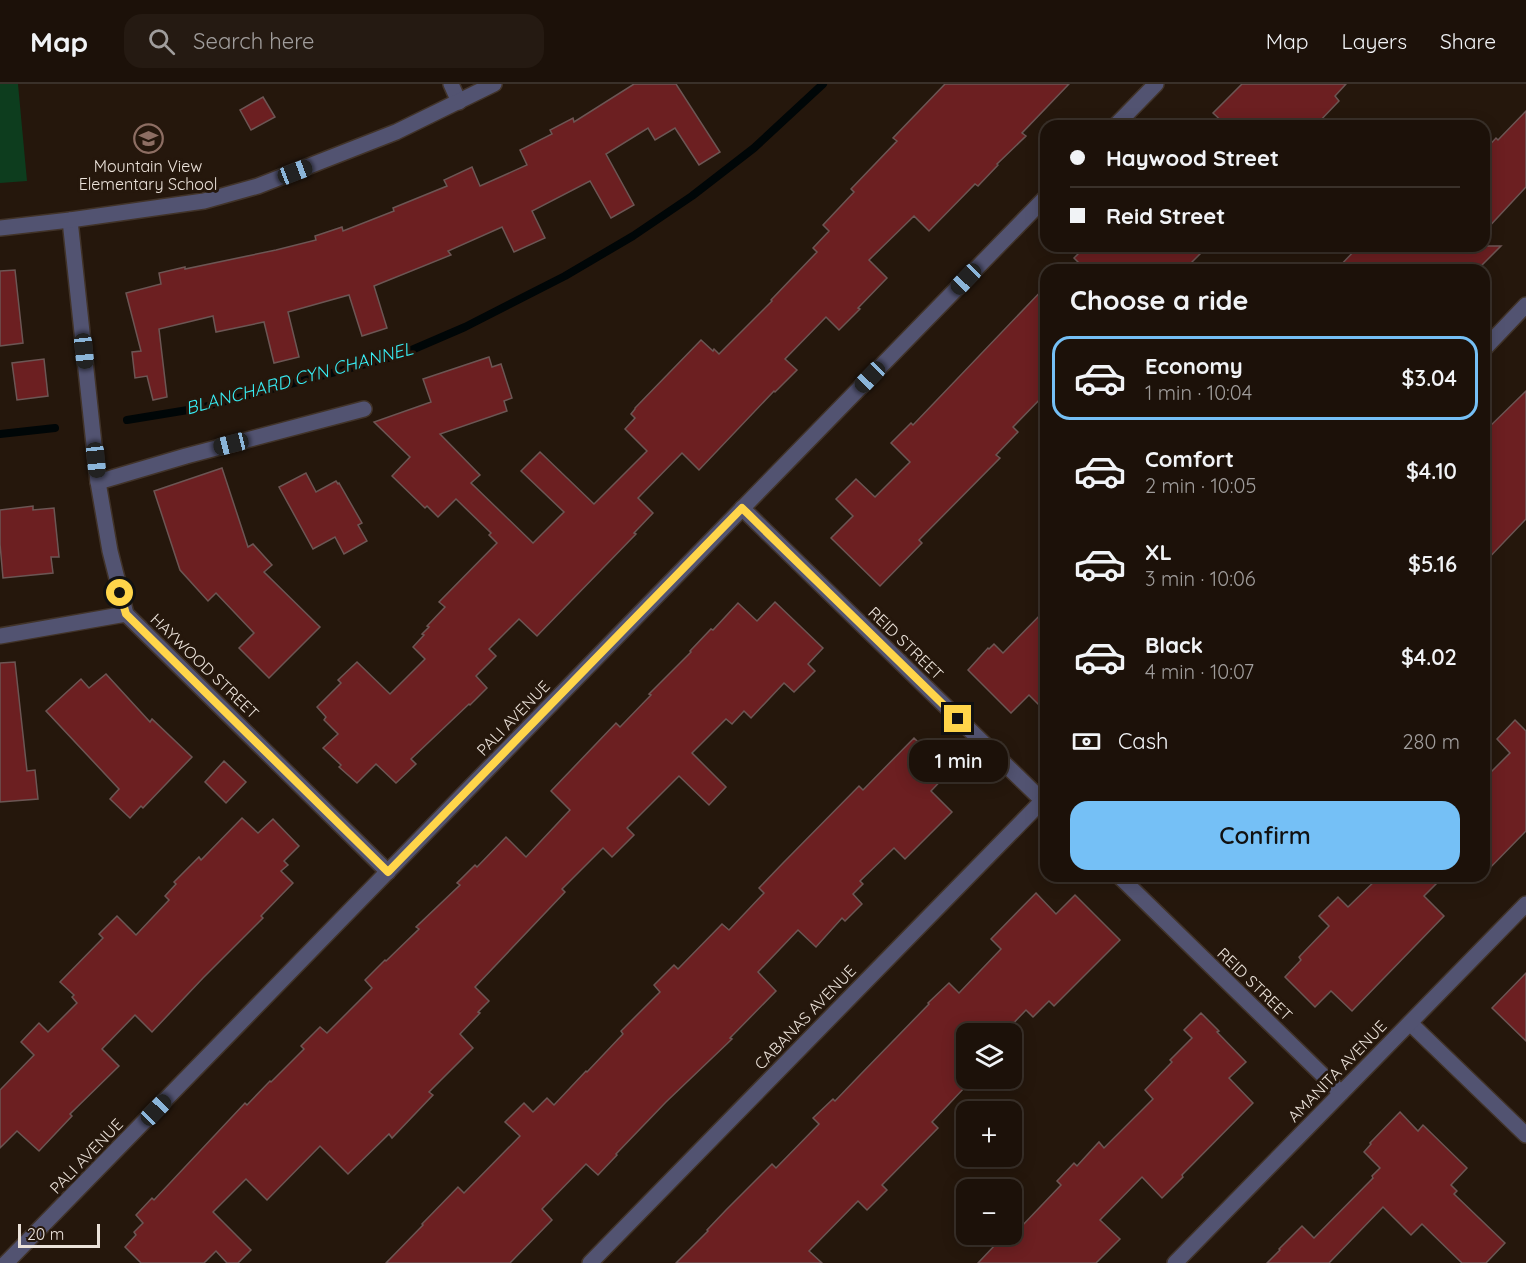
<!DOCTYPE html>
<html lang="en">
<head>
<meta charset="utf-8">
<style>
	body { margin:0; font-family:Quicksand,sans-serif; background:#251a12; color:#f1f3f6; height:100vh; display:flex; flex-direction:column; font-size:22px; white-space:nowrap }
	* { box-sizing:border-box; margin:0 }
	p { font-size:20px; color:#a09d9c }
	.icon { flex:none; width:33px; height:33px; fill:none; stroke:currentColor; stroke-width:2; stroke-linecap:round; stroke-linejoin:round }
	.map { position:relative; flex:1; overflow:hidden }
	.drawer { position:absolute; left:1040px; top:180px; width:450px; height:618px; display:flex; flex-direction:column; background:#1c1109; border-radius:18px; box-shadow:0 3px 15px #0003,0 0 0 2px #3a312a }
	.drawer>* { flex:none }
	.hud { position:absolute; left:1040px; top:36px; width:450px; height:132px; border-radius:18px; box-shadow:0 3px 15px #0003,0 0 0 2px #3a312a; display:grid; align-content:center; height:132px; padding:0 30px; background:#1c1109 }
	.controls { position:absolute; left:956px; top:939px; display:grid; gap:12px }
	.controls a { display:grid; place-items:center; width:66px; height:66px; border-radius:12px; background:#1c1109; box-shadow:0 3px 15px #0003,0 0 0 2px #3a312a; font-size:30px }
	.scale { position:absolute; left:18px; bottom:15px; width:82px; box-sizing:border-box; padding-left:6px; border:3px solid #ebe2da; border-top:0; font-size:16px; line-height:21px; white-space:nowrap; color:#ebe2da; -webkit-text-stroke:4px #25170c; paint-order:stroke }
	.end { position:absolute; width:27px; height:27px; margin:-14px; border:8px solid #ffd54a; background:#111; box-shadow:0 0 0 3px #111 }
	.from { border-radius:50% }
	.bubble { position:absolute; height:42px; border-radius:18px; background:#1c1109; box-shadow:0 3px 15px #0003,0 0 0 2px #3a312a; font-size:20px; font-weight:600; line-height:42px; text-align:center }
	.car { position:absolute; width:18px; height:36px; margin:-18px -9px; border-radius:8px; box-shadow:0 0 4px 2px #0007; background:linear-gradient(#222 24%,#8ab4d8 0 40%,#222 0 76%,#8ab4d8 0 86%,#222 0) }
	.hud b { display:flex; align-items:center; gap:21px; height:57px; font-size:22px }
	.hud b+b { border-top:2px solid #3a312a }
	.hud i { width:15px; height:15px; background:#f1f3f6 }
	ul { padding:0; list-style:none }
	li { display:flex; align-items:center; gap:18px; height:84px; margin:0 12px 9px; padding:0 18px; border:3px solid transparent; border-radius:18px }
	li div { flex:1 }
	li b { display:block; font-size:22px }
	li em { font-style:normal; font-weight:600 }
	li.selected { border-color:#75c0f6 }
	li>.icon { width:54px; height:54px; stroke-width:1.5 }
	h2 { padding:0 30px; font-size:27px; line-height:72px }
	.pay { display:flex; align-items:center; gap:15px; height:66px; padding:0 30px; font-size:22px }
	.pay p { margin-inline-start:auto }
	.primary-button { display:flex; gap:12px; margin-top:auto; padding:12px 30px }
	.primary-button a { flex:1; height:69px; border-radius:18px; background:#75c0f6; color:#111; font-size:24px; font-weight:600; line-height:69px; text-align:center }
	header { display:flex; align-items:center; gap:36px; box-sizing:border-box; height:84px; padding:0 30px; background:#1c1109; border-bottom:2px solid #3a312a }
	header strong { font-size:28px }
	nav { display:flex; gap:33px; margin-inline-start:auto; font-size:21px }
	.search { width:420px; height:54px; background:#251a12; display:flex; align-items:center; gap:15px; box-sizing:border-box; padding:0 21px; border-radius:18px; color:#a09d9c; font-size:22px }
	.map>svg:first-child { display:block }
	.grass { fill:#0d3d1e }
	.lines { fill:none; stroke-linecap:round; stroke-linejoin:round }
	.stream { stroke:#000607; stroke-width:8 }
	.building { fill:#6c1f21; stroke:#6c5654; stroke-width:1.5 }
	.minor-casing { stroke:#413329; stroke-width:18 }
	.minor { stroke:#525371; stroke-width:15 }
	.route { stroke:#ffd54a; stroke-width:8 }
	.labels { text-anchor:middle; dominant-baseline:central; stroke-width:6; stroke-linejoin:round; paint-order:stroke }
	.poi-label { font-size:16px; fill:#ebe2da; stroke:#25170c }
	.street-label { font-size:16px; fill:#ebe2da; stroke:#25170c }
	.water-label { font-size:18px; font-style:italic; fill:#38eff6; stroke:#25170c }
</style>
</head>
<body>
<header>
<strong>Map</strong>
<div class="search"><svg class="icon" aria-label="search" viewBox="0 0 24 24"><circle cx="10" cy="10" r="6"/><path d="M15 15l6 6"/></svg>Search here</div>
<nav><a>Map</a><a>Layers</a><a>Share</a></nav>
</header>
<div class="map">
<svg width="1526" height="1179" viewBox="0 0 1526 1179">
	<rect width="100%" height="100%" fill="#25170c"/>
	<path class="grass" d="M0,0H18L27,97L0,99Z"/>
	<g class="lines">
		<g class="stream">
			<path d="M127,336L200,324L400,271L465,243L565,192L633,152L692,112L754,64L823,0"/>
			<path d="M0,350L55,344"/>
		</g>
	</g>
	<g class="building">
		<path d="M634,0H676L720,68L699,81L675,44L655,56L648,44L606,70L634,121L611,134L590,97L532,127L545,154L514,168L502,143L448,167L451,171L374,202L387,244L362,252L349,211L288,228L299,273L274,279L264,238L216,248L213,232L159,245L167,313L153,316L147,292L135,294L132,268L141,267L126,209L161,200L159,189L185,183V185L276,166L316,156L315,152L342,143L343,147L394,127L393,124L447,102L444,96L472,83L480,102L527,81L520,66L552,50L550,46L573,34L574,38Z"/>
		<path d="M945,0H1069L1022,49L1026,52L997,80L998,81L978,102L975,100L929,147L914,132L869,176L887,194L858,224L860,225L839,246L826,233L785,275L797,286L775,308L774,307L699,386L682,369L638,414L653,429L634,449L636,450L537,552L519,535L489,565L496,572L476,592L487,604L470,621L469,620L411,675L416,680L396,699L376,680L357,699L339,683L341,681L323,664L338,650L324,636L326,633L317,623L341,599L338,596L357,578L390,610L425,575L413,563L424,551L422,550L429,543L427,542L445,523L439,518L497,459L489,451L491,449L456,415L438,433L427,422L425,424L392,392L410,373L374,338L431,318L423,295L489,273L492,283L501,280L512,314L504,317L507,327L440,350L480,391L471,399L533,459L564,428L521,387L540,368L594,420L647,367L625,345L635,334L631,330L635,325V324L701,256L713,267L714,265L719,270L772,217L771,216L817,168L813,164L829,147L823,141L854,108L851,105L897,57L893,54Z"/>
		<path d="M1242,0H1346L1335,12L1339,17L1315,42H1227L1213,29Z"/>
		<path d="M263,13L275,33L251,46L240,26Z"/>
		<path d="M1526,27V103L1484,148V67L1496,54L1498,56Z"/>
		<path d="M1086,162H1208L1184,186H1086L1074,174Z"/>
		<path d="M1359,162H1501L1477,186H1336Z"/>
		<path d="M15,186L23,259L0,262V187Z"/>
		<path d="M1046,202V309L1013,343L1018,348L996,371L1000,374L919,456L922,459L880,502L831,454L853,432L836,415L856,395L875,413L910,378L891,359L911,339L913,341Z"/>
		<path d="M44,275L48,312L17,316L12,279Z"/>
		<path d="M1526,307V435L1484,479V348Z"/>
		<path d="M222,384L248,463L253,460L272,481L264,488L320,543L269,594L239,564L254,549L216,509L208,517L180,486L154,407Z"/>
		<path d="M306,389L316,408L336,397L338,400L339,399L362,439L358,441L367,457L344,470L335,453L313,465L279,403Z"/>
		<path d="M33,422V426L54,424L59,473H51L53,489L3,494L0,460V426Z"/>
		<path d="M775,518L823,564L808,580L815,587L794,608L784,599L751,634L744,627L732,640L726,635L692,669L726,703L709,721L679,692L627,744L634,751L612,773L603,764L562,805L565,808L475,903L489,917L478,928L480,929L460,950L473,964L429,1008L433,1011L392,1054L389,1050L348,1090L320,1062L267,1116L246,1095L213,1128L251,1166L238,1179H227L216,1167L204,1179H141L125,1163L136,1151L134,1148L143,1139L136,1131L152,1114L154,1116L245,1019L247,1021L270,997L271,998L304,965L301,962L320,943L327,949L372,904L365,896L385,876L386,877L419,845L416,843L460,801L457,799L475,781L477,783L506,753L526,773L570,726L551,707L616,639L620,643L651,611L649,610L691,568L690,567L711,545L713,546L738,519L757,537Z"/>
		<path d="M1046,525V628L1029,611L1011,629L968,586L988,564L989,565L994,560L1003,569Z"/>
		<path d="M15,578L27,687L35,686L38,715L0,718V579Z"/>
		<path d="M106,590L150,638L152,635L192,673L143,724L141,722L130,734L110,715L119,705L46,627L81,595L89,604Z"/>
		<path d="M1515,636L1526,647V747L1484,790V695L1510,669L1497,655Z"/>
		<path d="M914,654L949,688L931,707L952,728L905,775L894,764L860,797L863,800L853,810L862,820L845,837L842,834L816,863L798,846L758,888L776,907L730,954L732,955L666,1018L616,1070L617,1071L598,1091L586,1080L542,1125L552,1136L510,1179H386L423,1141L422,1140L458,1103L464,1109L520,1052L505,1038L524,1019L533,1028L547,1014L554,1021L586,987L587,988L623,950L621,947L660,908L654,901L674,881L678,885L722,840L729,846L764,809L759,804L783,779L859,702L863,706Z"/>
		<path d="M224,677L246,698L226,719L205,698Z"/>
		<path d="M242,734L258,749L273,735L299,762L284,777L288,781L281,787L293,799L261,832L263,834L203,894L152,948L135,931L102,965L119,982L70,1030L72,1032L39,1067L17,1047L0,1064V1006L34,971L21,958L39,939L48,948L77,919L72,913L74,911L60,898L103,854L99,850L117,832L136,851L169,816L165,812L176,800L174,798L199,773L201,776Z"/>
		<path d="M1380,792H1444L1424,812L1444,832L1352,927L1331,907L1315,923L1285,893L1301,876L1299,873L1329,842L1319,832L1338,813L1348,823Z"/>
		<path d="M1036,809L1056,830L1075,811L1120,856L1054,922L1049,917L1033,933L1026,926L1003,950H966V1002L932,1038L938,1044L882,1101L887,1106L867,1126L858,1117L809,1167L822,1179H676L708,1147L707,1146L726,1126L772,1080L776,1084L819,1040L813,1034L833,1015L835,1017L859,992L929,920L928,919L949,899L959,909L1001,865L991,855Z"/>
		<path d="M1526,889V957L1492,924Z"/>
		<path d="M1201,929L1219,947L1217,948L1246,978L1229,994L1253,1019L1182,1091L1183,1093L1162,1114L1142,1093L1100,1136L1120,1155L1096,1179H978L996,1160L993,1157L999,1150H1011V1138L1013,1137L1020,1144L1061,1101L1057,1097L1074,1079L1077,1082L1099,1058L1104,1064L1153,1015L1145,1006L1172,978L1170,976L1192,954L1184,946Z"/>
		<path d="M1400,1028L1418,1047L1423,1041L1467,1084L1451,1101L1457,1107L1454,1110L1505,1159L1486,1179H1462L1422,1140L1411,1151L1383,1123L1329,1179H1267L1280,1166L1279,1165L1302,1142L1314,1154L1373,1094L1372,1092L1380,1084L1364,1068L1371,1060L1370,1059Z"/>
	</g>
	<g class="lines">
		<defs>
			<g id="minor">
				<path d="M451,0L459,18"/>
				<path d="M1115,42L1156,0"/>
				<path d="M70,136L98,398L110,467L126,530L388,788"/>
				<path d="M0,144L70,136L204,117L258,102L396,48L494,0"/>
				<path d="M1484,265L1526,221"/>
				<path d="M98,398L186,372L364,325"/>
				<path d="M742,424L1046,720"/>
				<path d="M0,552L126,530"/>
				<path d="M1119,792L1341,1009"/>
				<path d="M1410,939L1526,1051"/>
				<path d="M6,1179L1046,113"/>
				<path d="M590,1179L1046,713"/>
				<path d="M1175,1179L1526,820"/>
			</g>
		</defs>
		<use href="#minor" class="minor-casing"/>
		<use href="#minor" class="minor"/>
	</g>
	<g class="lines">
		<path class="route" d="M120,509L126,530L388,788L742,424L958,635"/>
	</g>
	<defs>
		<symbol id="school-ring" viewBox="-11 -11 22 22"><circle r="9.5" fill="#25170c" stroke="#8d6e63" stroke-width="1.5"/><path d="M0-5L7-2L0 1L-7-2ZM-4 1L0 2.5L4 1V4Q0 6-4 4Z" fill="#8d6e63"/></symbol>
	</defs>
	<g fill-rule="evenodd">
		<use href="#school-ring" x="132" y="38" width="33" height="33"/>
	</g>
	<g class="labels">
		<g class="poi-label">
			<text x="148" y="82">Mountain View<tspan x="148" dy="18">Elementary School</tspan></text>
		</g>
		<g class="street-label">
			<text transform="translate(906 559) rotate(44)">REID STREET</text>
			<text transform="translate(205 582) rotate(44)">HAYWOOD STREET</text>
			<text transform="translate(513 634) rotate(-46)">PALI AVENUE</text>
			<text transform="translate(1255 900) rotate(44)">REID STREET</text>
			<text transform="translate(805 933) rotate(-46)">CABANAS AVENUE</text>
			<text transform="translate(1337 987) rotate(-46)">AMANITA AVENUE</text>
			<text transform="translate(86 1072) rotate(-46)">PALI AVENUE</text>
		</g>
		<g class="water-label">
			<text transform="translate(299 294) rotate(-15)">BLANCHARD CYN CHANNEL</text>
		</g>
	</g>
</svg>
<div class="controls">
<a><svg class="icon" aria-label="layers" viewBox="0 0 24 24"><path d="M12 4l9 5-9 5-9-5zM3 14l9 5 9-5"/></svg></a>
<a>+</a>
<a>−</a>
</div>
<div class="scale">20 m</div>
<i class="end from" style="left:120px;top:509px"></i>
<i class="end" style="left:958px;top:635px"></i>
<div class="bubble" style="left:909px;top:656px;width:99px">1 min</div>
<i class="car" style="left:295px;top:88px;rotate:69deg"></i>
<i class="car" style="left:966px;top:195px;rotate:224deg"></i>
<i class="car" style="left:84px;top:267px;rotate:174deg"></i>
<i class="car" style="left:870px;top:293px;rotate:224deg"></i>
<i class="car" style="left:231px;top:360px;rotate:256deg"></i>
<i class="car" style="left:96px;top:376px;rotate:174deg"></i>
<i class="car" style="left:156px;top:1026px;rotate:44deg"></i>
<div class="hud">
<b><i class="from"></i>Haywood Street</b>
<b><i></i>Reid Street</b>
</div>
<section class="drawer">
<h2>Choose a ride</h2>
<ul>
<li class="selected"><svg class="icon" aria-label="car" viewBox="0 0 24 24"><path d="M5 17H2v-5l4-1 3-4h7l3 4 3 1v5h-3M9 17h6M6 11h13"/><circle cx="7" cy="17" r="2"/><circle cx="17" cy="17" r="2"/></svg><div><b>Economy</b><p>1 min · 10:04</p></div><em>$3.04</em></li>
<li><svg class="icon" aria-label="car" viewBox="0 0 24 24"><path d="M5 17H2v-5l4-1 3-4h7l3 4 3 1v5h-3M9 17h6M6 11h13"/><circle cx="7" cy="17" r="2"/><circle cx="17" cy="17" r="2"/></svg><div><b>Comfort</b><p>2 min · 10:05</p></div><em>$4.10</em></li>
<li><svg class="icon" aria-label="car" viewBox="0 0 24 24"><path d="M5 17H2v-5l4-1 3-4h7l3 4 3 1v5h-3M9 17h6M6 11h13"/><circle cx="7" cy="17" r="2"/><circle cx="17" cy="17" r="2"/></svg><div><b>XL</b><p>3 min · 10:06</p></div><em>$5.16</em></li>
<li><svg class="icon" aria-label="car" viewBox="0 0 24 24"><path d="M5 17H2v-5l4-1 3-4h7l3 4 3 1v5h-3M9 17h6M6 11h13"/><circle cx="7" cy="17" r="2"/><circle cx="17" cy="17" r="2"/></svg><div><b>Black</b><p>4 min · 10:07</p></div><em>$4.02</em></li>
</ul>
<div class="pay"><svg class="icon" aria-label="cash" viewBox="0 0 24 24"><path d="M3 7h18v10H3z"/><circle cx="12" cy="12" r="2"/></svg>Cash<p>280 m</p></div>
<div class="primary-button"><a>Confirm</a></div>
</section>
</div>
</body>
</html>
